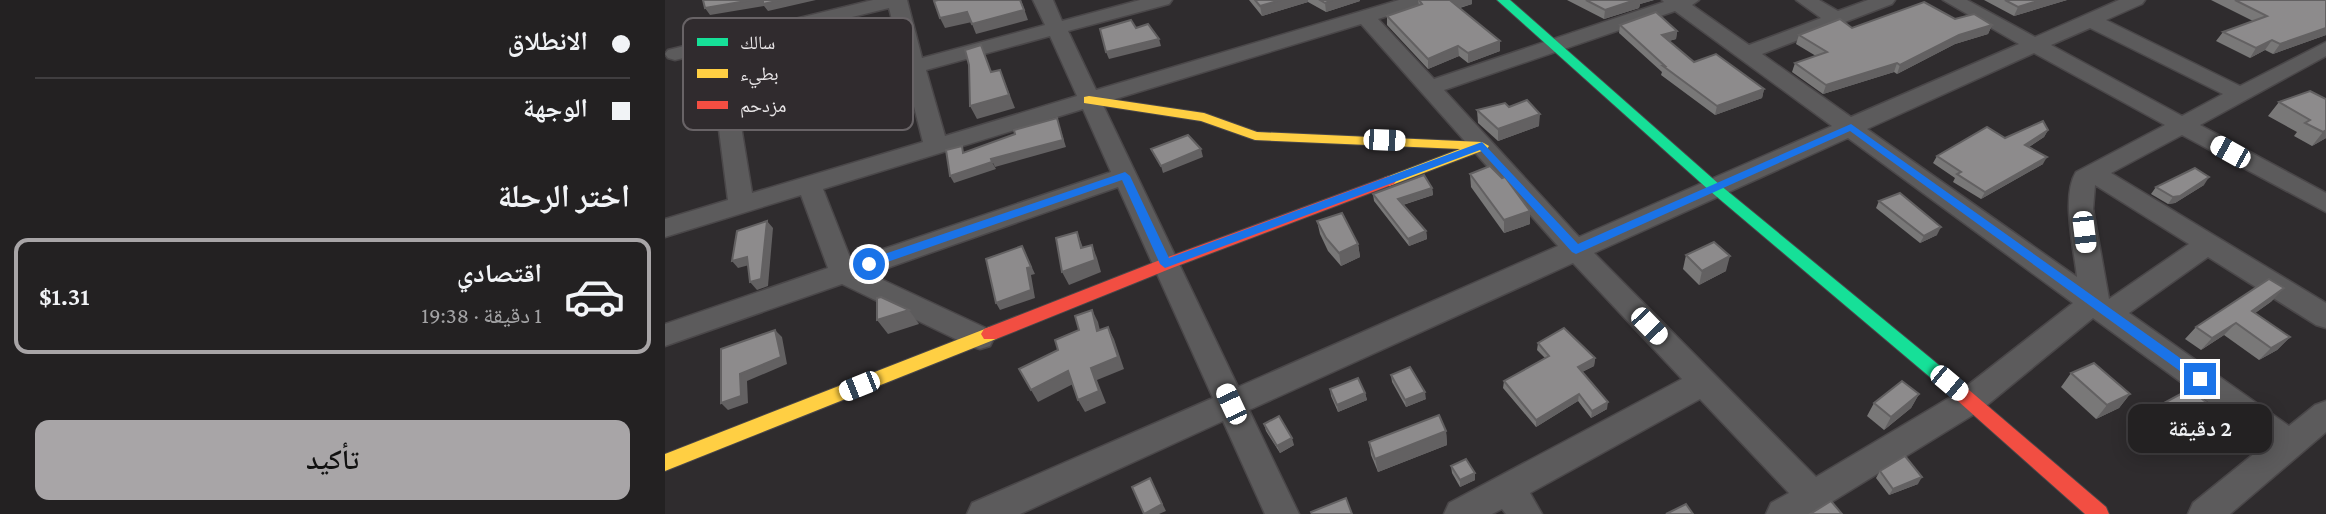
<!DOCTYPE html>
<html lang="ar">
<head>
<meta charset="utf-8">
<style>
	body { margin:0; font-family:"Crimson Pro","Noto Naskh Arabic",serif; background:#2b292a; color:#f1f3f6; direction:rtl; height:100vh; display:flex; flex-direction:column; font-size:26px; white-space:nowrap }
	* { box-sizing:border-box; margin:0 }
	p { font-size:23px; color:#a3a3a5 }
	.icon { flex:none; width:38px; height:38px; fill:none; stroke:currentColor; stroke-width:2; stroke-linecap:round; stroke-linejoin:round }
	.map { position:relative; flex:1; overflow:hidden; direction:ltr }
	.drawer { display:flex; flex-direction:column; background:#232122; width:665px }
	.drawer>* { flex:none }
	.hud { display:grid; align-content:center; height:154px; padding:0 35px; background:#232122 }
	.end { position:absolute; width:32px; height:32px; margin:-16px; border:9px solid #1a73e8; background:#fff; box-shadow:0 0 0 4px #fff }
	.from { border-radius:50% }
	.bubble { position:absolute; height:49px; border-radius:14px; background:#232122; box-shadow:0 4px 18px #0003,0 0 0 2px #403e40; font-size:23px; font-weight:600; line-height:49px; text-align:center; direction:rtl }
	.car { position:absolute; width:21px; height:42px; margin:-21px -10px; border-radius:9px; box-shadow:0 0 5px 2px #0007; background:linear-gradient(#fff 24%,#345 0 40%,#fff 0 76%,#345 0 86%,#fff 0) }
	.hud b { display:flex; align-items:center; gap:24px; height:66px; font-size:26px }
	.hud b+b { border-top:2px solid #403e40 }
	.hud i { width:18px; height:18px; background:#f1f3f6 }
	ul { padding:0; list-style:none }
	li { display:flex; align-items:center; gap:21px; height:116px; margin:0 14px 10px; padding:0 21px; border:4px solid transparent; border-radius:14px }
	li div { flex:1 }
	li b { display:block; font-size:26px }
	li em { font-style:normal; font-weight:600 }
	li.active { border-color:#a8a5a7 }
	li>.icon { width:63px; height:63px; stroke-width:1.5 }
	h2 { padding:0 35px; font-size:32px; line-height:84px }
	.primary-button { display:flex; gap:14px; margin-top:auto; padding:14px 35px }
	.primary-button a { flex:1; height:80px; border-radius:14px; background:#a8a5a7; color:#111; font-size:28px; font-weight:600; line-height:80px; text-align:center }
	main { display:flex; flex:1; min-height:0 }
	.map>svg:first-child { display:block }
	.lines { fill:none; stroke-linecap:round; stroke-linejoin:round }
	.street-casing { stroke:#4a4749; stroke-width:3 }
	.fast-casing { stroke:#4a4749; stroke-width:2 }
	.slow-casing { stroke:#4a4749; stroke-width:2 }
	.jam-casing { stroke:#4a4749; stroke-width:2 }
	.street { fill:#5c5b5c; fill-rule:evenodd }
	.fast { fill:#16e098; fill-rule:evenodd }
	.slow { fill:#ffcf43; fill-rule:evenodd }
	.jam { fill:#f24e42; fill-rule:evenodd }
	.wall { fill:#797878 }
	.shaded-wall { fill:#636162 }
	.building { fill:#8d8b8c; stroke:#636162; stroke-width:2 }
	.route { fill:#1a73e8 }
	.key { fill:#302b2e; stroke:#686366; stroke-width:2 }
	.key-label { font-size:19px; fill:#e9e6e8 }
</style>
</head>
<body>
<main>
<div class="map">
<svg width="1661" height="514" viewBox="0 0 1661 514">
	<rect width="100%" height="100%" fill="#2f2c2e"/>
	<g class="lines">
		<defs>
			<path id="street" d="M208,0H242L257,58L380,25L368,0H388L397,21L475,0H507L504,4L403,31L431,90L734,0H764L761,4L713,19L769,79L999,2L997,0H1034L1027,5L1084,45L1156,18L1131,0H1154L1173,11L1203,0H1230L1227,4L1097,54L1186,117L1354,44L1278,0H1302L1370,37L1454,0H1480L1477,4L1441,20L1575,86L1661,42V56L1535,125L1661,193V212L1517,135L1446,173L1661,303V328L1651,325L1543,257L1464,313L1624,426L1650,405L1661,401V432L1565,514H1523L1528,503L1601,444L1428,318L1316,410L1147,514H1101L1106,503L1124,493L1035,399L865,493L877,514H841L837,509L827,514H779L784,503L1017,379L908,263L584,410L634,514H600L558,421L355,514H302L307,503L548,398L453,187L205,274L325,330L329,338L325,346L315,349L305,346L177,284L0,346V324L163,268L136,195L0,237V219L63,200L44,52L10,60L3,58L0,54L3,50ZM224,8L238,63L73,107L64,47ZM1010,11L1167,126L914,237L779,90ZM696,24L893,246L573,387L437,103ZM1425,28L1558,94L1517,116L1386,45ZM385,36L412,96L280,136L261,70ZM1369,53L1500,125L1411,172C1396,196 1409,249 1412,277L1202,129ZM241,75L258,142L87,193L75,120ZM418,109L446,172L186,260L158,189ZM1183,138L1408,303L1294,392L1151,477L929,253ZM1430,185L1524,244L1444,299L1428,209Z"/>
			<path id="fast" d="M832,0H845L1055,185L1297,384L1300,389L1297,394L1291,396L1285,394L1045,191Z"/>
			<g id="slow">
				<path d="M424,96L539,113L592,132L817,142L824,146L822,149L724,186L717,181L719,178L795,149L590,140L536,121L419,103V97Z"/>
				<path d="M325,327L331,329L334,334L331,339L0,471V454Z"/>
			</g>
			<g id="jam">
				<path d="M724,176L731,181L729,184L507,268L331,339H319L316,334L319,329L495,260Z"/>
				<path d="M1291,382L1297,384L1441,507L1444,514H1420L1285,394L1282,389L1285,384Z"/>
			</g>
		</defs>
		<use href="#street" class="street-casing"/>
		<use href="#fast" class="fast-casing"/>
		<use href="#slow" class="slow-casing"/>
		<use href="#jam" class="jam-casing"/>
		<use href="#street" class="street"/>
		<use href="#fast" class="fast"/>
		<use href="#slow" class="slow"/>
		<use href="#jam" class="jam"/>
	</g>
	<g class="wall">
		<path d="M584,0H695V1L661,12L643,2L597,16Z"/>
		<path d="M753,0H807V4L795,8L835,41V51L803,63L794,56L763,69L722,25V16L754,5Z"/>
		<path d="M902,0H989L975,4L974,8L939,19Z"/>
		<path d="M1319,0H1402L1349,16Z"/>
		<path d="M1546,0H1661V35L1608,54L1600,50L1585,58L1551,41L1558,32L1588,21Z"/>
		<path d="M1290,19L1327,25L1323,34L1290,44L1232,74L1229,72L1158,94L1127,72L1130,63L1151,56L1131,44L1134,35Z"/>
		<path d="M955,25L1012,31L1011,39L1004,41L1029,62L1099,89L1097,98L1050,115L996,75L997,72L954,33Z"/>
		<path d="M1661,99V138L1647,146L1629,136L1632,132L1603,116L1614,102Z"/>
		<path d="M844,107L874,126L833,141L813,123L812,110Z"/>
		<path d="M1383,130L1379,137L1364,147L1378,164L1316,199L1288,182L1290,178L1268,163L1272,156L1340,138Z"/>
		<path d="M805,174L837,178L865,211V224L839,233L806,187Z"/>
		<path d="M1539,185L1510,203L1503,204L1486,194L1491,187Z"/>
		<path d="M767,188L768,195L738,205L761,231L762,239L744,246L709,201L708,194Z"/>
		<path d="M1214,201L1272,235L1255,243L1211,208Z"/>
		<path d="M652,221L693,244L695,257L676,266L663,251L655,234Z"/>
		<path d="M1021,255L1061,271L1034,285L1018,269Z"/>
		<path d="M1607,301L1590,313L1625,337L1612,350L1594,360L1559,335L1536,350L1520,339L1531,327Z"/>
		<path d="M873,343L930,358L929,366L917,372L942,409L926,418L913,401L871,427L838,388L839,381L880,358L872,350Z"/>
		<path d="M1406,373L1465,394L1454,408L1431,419L1396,387Z"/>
		<path d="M726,375L761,399L741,407L727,382Z"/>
		<path d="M665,389L700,393L702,400L673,412L666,396Z"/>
		<path d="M1254,394L1246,408L1219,430L1202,416L1209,403Z"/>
		<path d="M1499,403L1554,413L1541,427L1514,441L1486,417Z"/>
		<path d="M599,424L629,445L615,453L601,431Z"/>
		<path d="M781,431L782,445L713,472L706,455L704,442Z"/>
		<path d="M786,466L810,480L795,487L787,473Z"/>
		<path d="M1215,471L1253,484L1224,495L1211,478Z"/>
	</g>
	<g class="shaded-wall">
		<path d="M87,0H151L103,11L99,6L45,15L40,8Z"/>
		<path d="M356,0L363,20L311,34L307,24Z"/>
		<path d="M616,0H643V2L597,16L595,6Z"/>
		<path d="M667,0H695V1L661,12L660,3Z"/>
		<path d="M788,0H807V4L786,10V1Z"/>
		<path d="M970,0H989L975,4L974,8L939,19L940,10Z"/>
		<path d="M1376,0H1402L1349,16L1353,7Z"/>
		<path d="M302,12L307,22L280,28L275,18Z"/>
		<path d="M1327,25L1323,34L1290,44L1232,74L1235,65L1294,35Z"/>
		<path d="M1661,28V35L1608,54L1615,44Z"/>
		<path d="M1012,31L1011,39L996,43L997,35Z"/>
		<path d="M494,39L496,46L444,59L441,52Z"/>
		<path d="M1607,40L1600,50L1585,58L1591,48Z"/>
		<path d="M835,41V51L803,63V53Z"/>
		<path d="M793,46L794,56L763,69V59Z"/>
		<path d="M1232,63L1229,72L1158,94L1161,85Z"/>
		<path d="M335,70L350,108L312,119L305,106Z"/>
		<path d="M1099,89L1097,98L1050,115L1052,106Z"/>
		<path d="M875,114L874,126L833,141V129Z"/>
		<path d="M392,118L401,147L330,167L326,159Z"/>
		<path d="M1661,129V138L1647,146L1658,132Z"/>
		<path d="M1383,130L1379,137L1356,152L1360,145Z"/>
		<path d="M536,149L538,157L498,173L496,166Z"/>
		<path d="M1382,157L1378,164L1316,199L1320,192Z"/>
		<path d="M327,162L331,169L289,183L285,176Z"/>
		<path d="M1544,177L1539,185L1510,203L1503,204L1508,197Z"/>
		<path d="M767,188L768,195L734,206L733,199Z"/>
		<path d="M865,211V224L839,233V220Z"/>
		<path d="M102,221L108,228L103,286L92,290L85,282Z"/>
		<path d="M1276,227L1272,235L1255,243L1259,236Z"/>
		<path d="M761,231L762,239L744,246L743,239Z"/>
		<path d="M412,232L417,245L422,261L416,248Z"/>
		<path d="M693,244L695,257L676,266L674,253Z"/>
		<path d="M427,245L432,258L436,272L404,285L397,272Z"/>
		<path d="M357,246L370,274L366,275L370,298L335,310L331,303Z"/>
		<path d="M1065,256L1061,271L1034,285L1037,271Z"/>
		<path d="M82,257L88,264L73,268L67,261Z"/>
		<path d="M1619,288L1607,301L1575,324L1587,311Z"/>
		<path d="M244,310L254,324L223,334L212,320Z"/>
		<path d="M427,310L433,322L438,343L432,331Z"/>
		<path d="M1571,323L1559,335L1536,350L1547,338Z"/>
		<path d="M443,327L449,339L459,369L432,380L441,403L420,412L413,400Z"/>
		<path d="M110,330L117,337L122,364L82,381L83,403L63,410L56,403L75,374Z"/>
		<path d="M1625,337L1612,350L1594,360L1606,348Z"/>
		<path d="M930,358L929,366L913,374V367Z"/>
		<path d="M403,371L410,383L373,402L366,390Z"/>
		<path d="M760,392L761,399L741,407L740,400Z"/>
		<path d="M700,393L702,400L673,412L672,405Z"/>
		<path d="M914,394L913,401L871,427V420Z"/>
		<path d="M1254,394L1246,408L1219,430L1226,417Z"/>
		<path d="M1465,394L1454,408L1431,419L1442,405Z"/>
		<path d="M943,402L942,409L926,418L927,411Z"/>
		<path d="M1554,413L1541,427L1514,441L1528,428Z"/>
		<path d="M781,431L782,445L713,472L710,459Z"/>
		<path d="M627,438L629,445L615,453L612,446Z"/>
		<path d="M810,473V480L795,487V480Z"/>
		<path d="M1257,477L1253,484L1224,495L1228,489Z"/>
		<path d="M485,478L501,511L494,514H479Z"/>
	</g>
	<g class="building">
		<path d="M38,0H87L40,8Z"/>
		<path d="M98,0H116L98,4Z"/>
		<path d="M273,0H355L359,10L307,24L302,12L275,18L269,1Z"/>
		<path d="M590,0H616L595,6Z"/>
		<path d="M655,0H667L660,3Z"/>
		<path d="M754,0H788L786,1L835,41L803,53L793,46L763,59L722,16L757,4Z"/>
		<path d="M921,0H970L940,10Z"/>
		<path d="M1340,0H1376L1353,7Z"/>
		<path d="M1570,0H1661V28L1615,44L1607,40L1591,48L1558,32L1602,16Z"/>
		<path d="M1259,2L1290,19L1309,14L1327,25L1294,35L1235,65L1232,63L1161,85L1130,63L1162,52L1134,35L1175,19L1187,28Z"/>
		<path d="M991,12L1012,31L997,35L1029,62L1051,54L1099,89L1052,106L998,66H1000L955,25Z"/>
		<path d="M466,20L471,28L483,24L494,39L441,52L435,29Z"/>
		<path d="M316,45L326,72L335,70L344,95L305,106L304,65L300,50Z"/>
		<path d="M1645,91L1661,99V130L1658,132L1640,123L1645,120L1614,102Z"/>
		<path d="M862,100L875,114L833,129L812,110L840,103L844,107Z"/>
		<path d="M392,118L398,140L326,159L327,162L285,176L281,150L297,146L298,153L350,134L349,130Z"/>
		<path d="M1378,121L1383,130L1360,145L1382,157L1320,192L1292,174L1296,172L1272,156L1322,127L1340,138Z"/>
		<path d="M523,135L536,149L496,166L486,149Z"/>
		<path d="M825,166L837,178L840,177L865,211L839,220L805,174Z"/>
		<path d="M1530,168L1544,177L1515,196L1508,197L1491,187Z"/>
		<path d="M759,175L767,188L733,199L761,231L743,239L708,194Z"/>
		<path d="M1235,193L1276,227L1259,236L1214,201Z"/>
		<path d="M677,213L693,244L674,253L661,238L652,221Z"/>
		<path d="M102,221L96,279L85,282L82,257L67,261L72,231Z"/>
		<path d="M412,232L416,248L427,245L430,260L397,272L391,238Z"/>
		<path d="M1049,242L1065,256L1037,271L1021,255Z"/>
		<path d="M357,246L366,267L362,268L366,290L331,303L321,259Z"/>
		<path d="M1604,279L1619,288L1587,311L1625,337L1606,348L1571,323L1547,338L1531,327Z"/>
		<path d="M216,297L244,310L212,320V298Z"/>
		<path d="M427,310L432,331L443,327L453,357L426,368L434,391L413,400L403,371L366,390L354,369L393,350L390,340L414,330L410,316Z"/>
		<path d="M899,328L930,358L913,367L943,402L927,411L914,394L871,420L839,381L884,356L873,343Z"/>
		<path d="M110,330L116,357L75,374L76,396L56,403V349Z"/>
		<path d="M1429,363L1465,394L1442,405L1406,373Z"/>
		<path d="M745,367L760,392L740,400L726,375Z"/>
		<path d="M693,378L700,393L672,405L665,389Z"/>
		<path d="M1237,381L1254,394L1226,417L1209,403Z"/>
		<path d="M1525,389L1554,413L1528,428L1499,403Z"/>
		<path d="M774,415L781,431L710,459L704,442Z"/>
		<path d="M614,416L627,438L612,446L599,424Z"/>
		<path d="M1240,456L1257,477L1228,489L1215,471Z"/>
		<path d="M801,459L810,473L795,480L786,466Z"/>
		<path d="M485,478L497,504L479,514L467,487Z"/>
		<path d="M681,498L687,514H647L646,512Z"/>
		<path d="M1166,501L1177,514H1145Z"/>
		<path d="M1021,504L1028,514H1001Z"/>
	</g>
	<path class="route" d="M1186,124L1539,375V382H1530L1185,131L911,254L907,252L815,150L500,268L495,264L457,180L208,267L204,268L198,264L199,261L460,172L465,176L504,258L817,142L913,244Z"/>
	<rect x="18" y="18" width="230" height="112" rx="10" class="key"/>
	<rect x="32" y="38" width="31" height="8" fill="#16e098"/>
	<rect x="32" y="69" width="31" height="9" fill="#ffcf43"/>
	<rect x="32" y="101" width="31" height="8" fill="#f24e42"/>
	<g class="key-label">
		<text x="75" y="49">سالك</text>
		<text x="75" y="80">بطيء</text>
		<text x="75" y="112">مزدحم</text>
	</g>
</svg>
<i class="end from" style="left:204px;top:264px"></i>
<i class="end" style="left:1535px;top:379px"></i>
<div class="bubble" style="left:1463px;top:404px;width:144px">2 دقيقة</div>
<i class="car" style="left:719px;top:140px;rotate:92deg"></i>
<i class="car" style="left:1565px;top:152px;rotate:299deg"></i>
<i class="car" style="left:1419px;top:232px;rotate:173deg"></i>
<i class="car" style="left:984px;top:326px;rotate:136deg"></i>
<i class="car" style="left:1284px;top:383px;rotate:130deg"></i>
<i class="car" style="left:194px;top:386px;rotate:248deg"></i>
<i class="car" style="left:566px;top:404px;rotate:335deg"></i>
</div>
<section class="drawer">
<div class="hud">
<b><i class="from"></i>الانطلاق</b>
<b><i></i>الوجهة</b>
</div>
<h2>اختر الرحلة</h2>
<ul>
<li class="active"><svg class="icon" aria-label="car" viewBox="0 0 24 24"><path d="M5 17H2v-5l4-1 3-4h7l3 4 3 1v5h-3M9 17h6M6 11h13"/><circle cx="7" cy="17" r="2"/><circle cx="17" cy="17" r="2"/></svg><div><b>اقتصادي</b><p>1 دقيقة · 19:38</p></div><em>$1.31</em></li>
</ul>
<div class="primary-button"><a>تأكيد</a></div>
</section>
</main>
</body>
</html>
